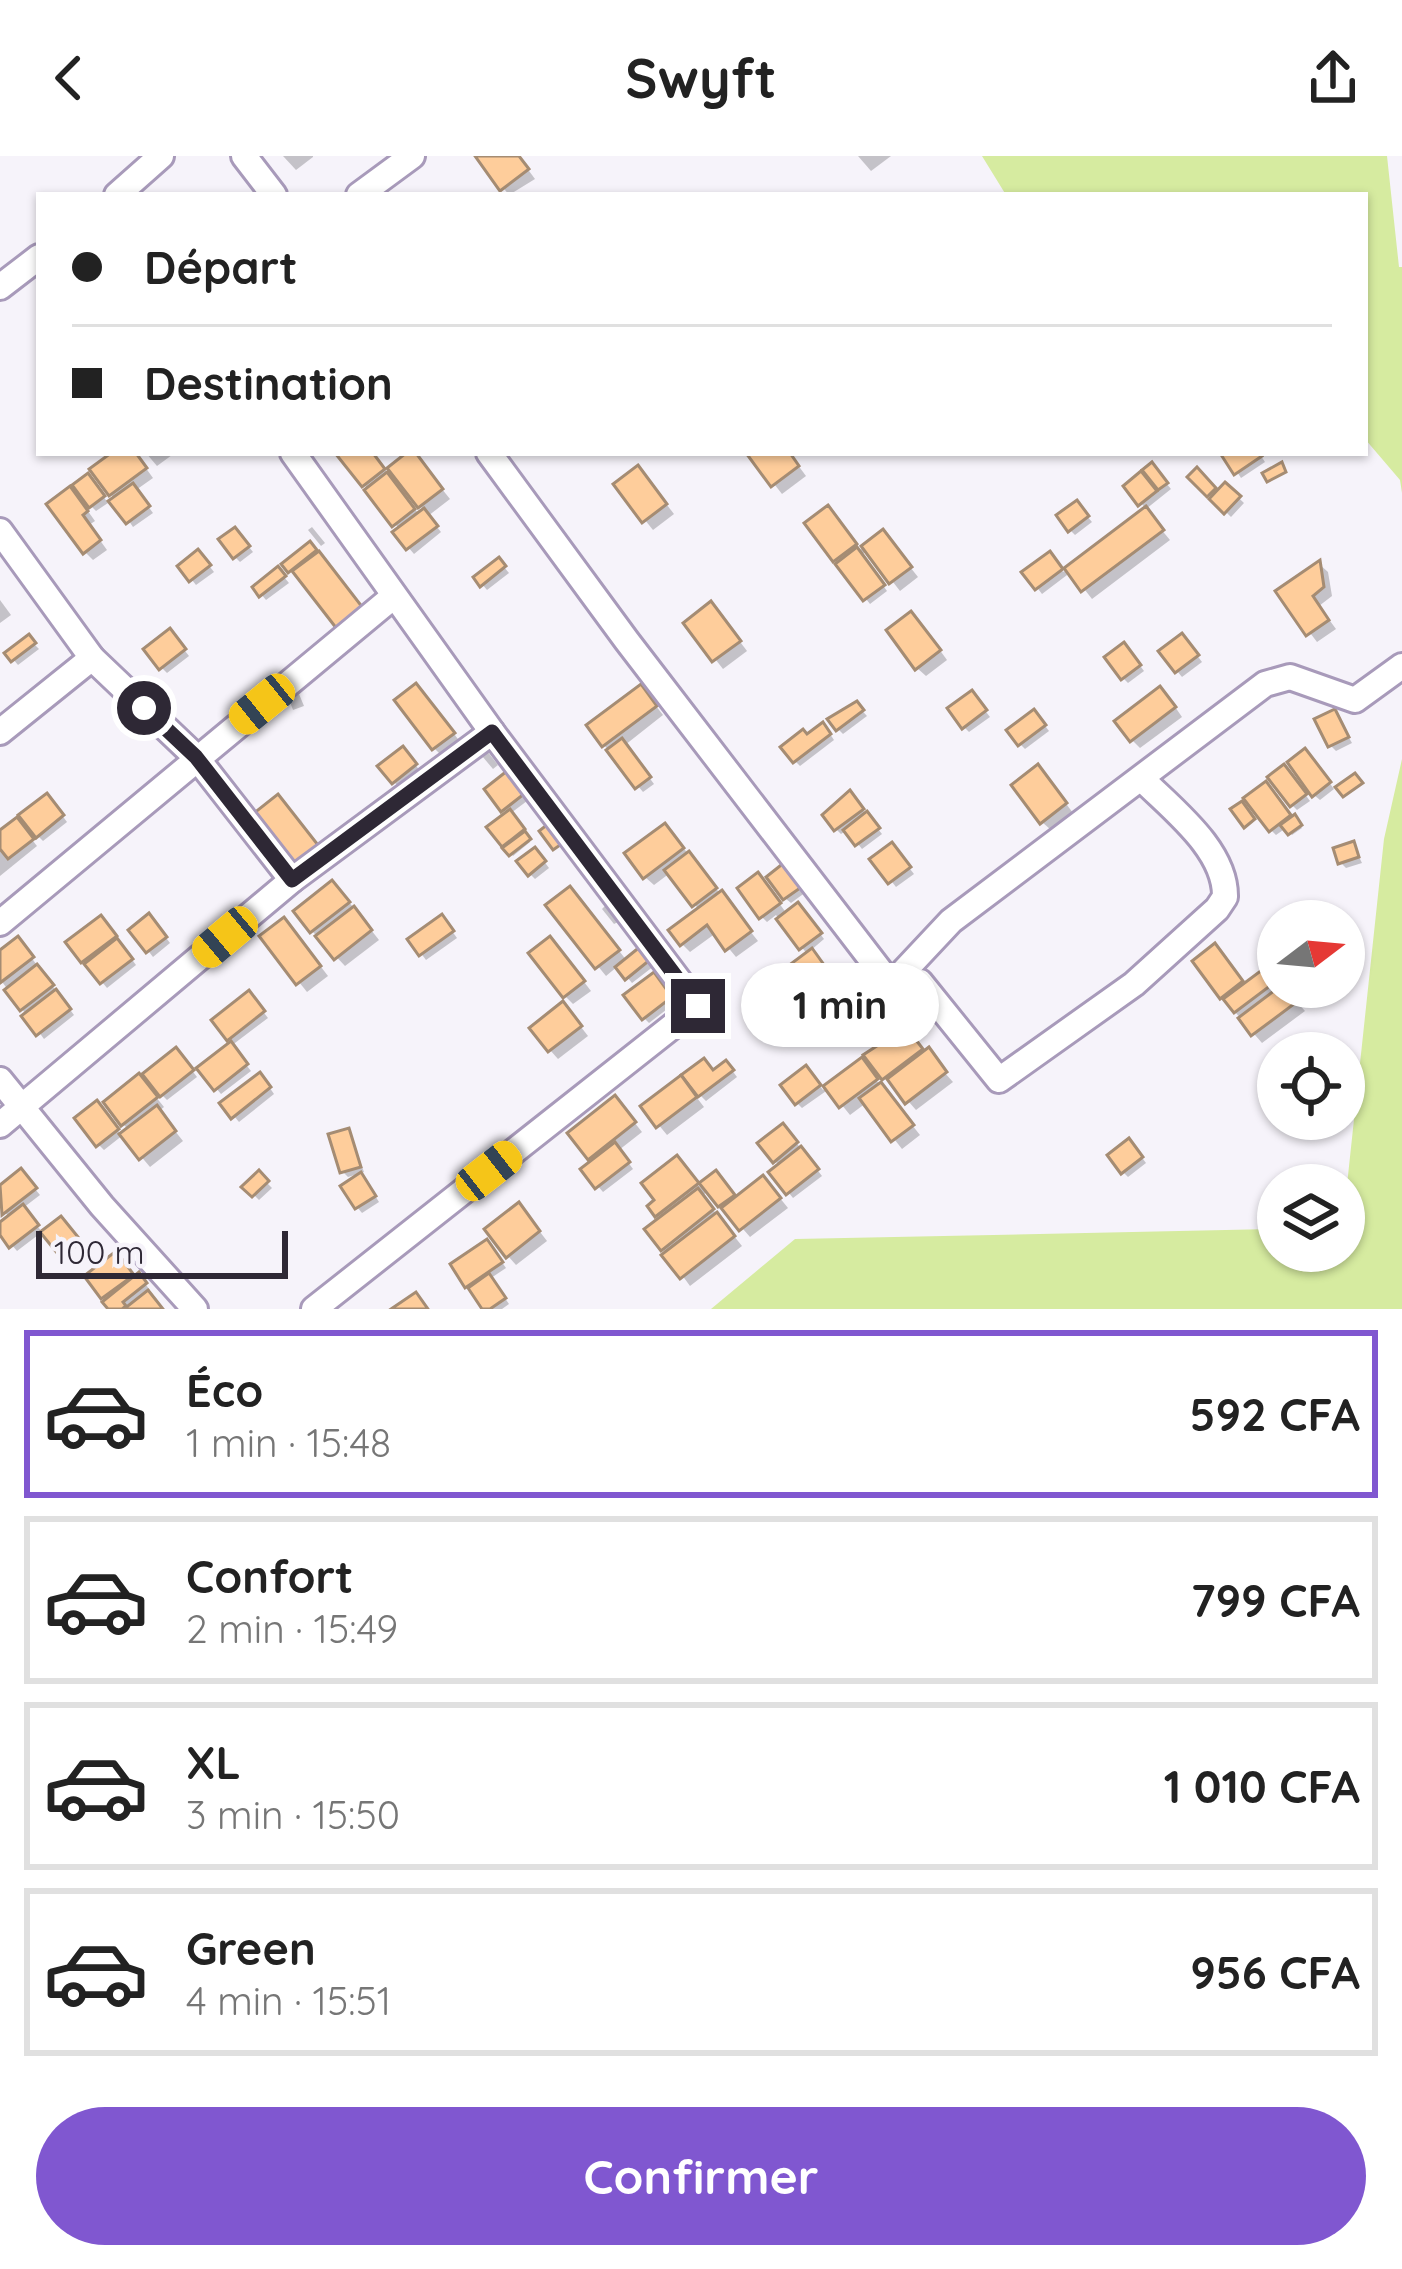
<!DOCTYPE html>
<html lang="fr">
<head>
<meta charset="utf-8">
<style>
	body { margin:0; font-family:Quicksand,sans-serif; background:#f2f2f2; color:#222; height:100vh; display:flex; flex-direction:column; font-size:45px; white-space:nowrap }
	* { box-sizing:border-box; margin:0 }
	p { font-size:39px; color:#767676 }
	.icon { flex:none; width:66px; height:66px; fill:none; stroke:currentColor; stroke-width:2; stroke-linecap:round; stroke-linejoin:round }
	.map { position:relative; height:1153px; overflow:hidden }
	.panel { display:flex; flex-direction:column; background:#fff; flex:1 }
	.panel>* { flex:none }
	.banner { position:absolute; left:36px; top:36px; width:1332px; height:264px; border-radius:0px; box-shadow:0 3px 9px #0004; display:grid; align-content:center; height:264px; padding:0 36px; background:#fff }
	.needle { width:78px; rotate:74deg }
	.controls { position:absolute; left:1257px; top:744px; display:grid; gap:24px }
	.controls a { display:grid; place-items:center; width:108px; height:108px; border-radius:50%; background:#fff; box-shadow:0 3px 9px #0004; font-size:60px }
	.scale { position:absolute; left:36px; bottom:30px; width:252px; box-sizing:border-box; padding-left:12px; border:6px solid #2e2835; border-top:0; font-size:33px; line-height:42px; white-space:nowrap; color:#2e2835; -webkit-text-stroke:9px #f6f3fa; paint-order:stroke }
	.end { position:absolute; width:54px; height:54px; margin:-27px; border:15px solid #2e2835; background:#fff; box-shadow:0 0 0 6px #fff }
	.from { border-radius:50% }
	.bubble { position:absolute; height:84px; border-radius:42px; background:#fff; box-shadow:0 3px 9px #0004; font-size:39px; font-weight:700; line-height:84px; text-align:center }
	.car { position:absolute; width:36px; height:72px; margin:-36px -18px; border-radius:15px; box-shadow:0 0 9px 3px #0007; background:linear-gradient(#f5c518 24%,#345 0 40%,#f5c518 0 76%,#345 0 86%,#f5c518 0) }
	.banner b { display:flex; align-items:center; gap:42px; height:114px; font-size:45px }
	.banner b+b { border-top:3px solid #e0e0e0 }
	.banner i { width:30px; height:30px; background:#222 }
	ul { padding:21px 0 0; list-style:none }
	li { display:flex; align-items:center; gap:36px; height:168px; margin:0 24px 18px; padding:0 12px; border:6px solid #e0e0e0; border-radius:0px }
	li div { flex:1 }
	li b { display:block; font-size:45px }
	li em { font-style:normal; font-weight:700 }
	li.current { border-color:#8057d0 }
	li>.icon { width:108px; height:108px; stroke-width:1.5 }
	.action { display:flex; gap:24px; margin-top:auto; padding:24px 36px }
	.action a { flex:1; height:138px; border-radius:72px; background:#8057d0; color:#fff; font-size:48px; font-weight:700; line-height:138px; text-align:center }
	header { display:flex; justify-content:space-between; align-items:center; height:156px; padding:0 36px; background:#fff; font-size:54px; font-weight:700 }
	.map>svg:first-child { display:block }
	.green { fill:#d6eba0 }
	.shadow { fill:#0003; fill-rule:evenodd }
	.building { fill:#fecd9b; stroke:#a58c73; stroke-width:3 }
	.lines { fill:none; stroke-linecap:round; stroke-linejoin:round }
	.minor-casing { stroke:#a89aba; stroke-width:30 }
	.minor { stroke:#fff; stroke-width:24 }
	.route { stroke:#2e2835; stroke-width:15 }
</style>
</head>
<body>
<header><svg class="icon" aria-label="back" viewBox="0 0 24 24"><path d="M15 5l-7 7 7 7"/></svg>Swyft<svg class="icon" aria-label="share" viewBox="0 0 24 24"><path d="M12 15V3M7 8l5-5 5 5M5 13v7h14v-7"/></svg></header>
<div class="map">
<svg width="1402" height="1153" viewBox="0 0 1402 1153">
	<rect width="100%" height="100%" fill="#f6f3fa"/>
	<g class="green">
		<path d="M982,0H1387L1399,111H1402V337L1400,324L1365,283V39H1006Z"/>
		<path d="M1402,603V1153H711L795,1083L1278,1073V1095H1344V1057L1384,683Z"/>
	</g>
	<g class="shadow">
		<path d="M283,0H313V1L296,14Z"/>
		<path d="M478,0H518L535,23L509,39Z"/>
		<path d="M858,0H891L871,15Z"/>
		<path d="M116,297H135L153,322L136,334L153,357L133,371L111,338Z"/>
		<path d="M146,297H170L172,299L157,310Z"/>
		<path d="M339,297H372L387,316L413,297L450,343L428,360L441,376L414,398L396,377L400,374ZM411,341L425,355L419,359L409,343Z"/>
		<path d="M750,297H789L806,320L782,338Z"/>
		<path d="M1225,297H1259L1265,306L1241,322Z"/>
		<path d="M1152,310L1171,333L1146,353L1127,330Z"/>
		<path d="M1197,316L1218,338L1226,330L1244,347L1231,361L1191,321Z"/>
		<path d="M646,322L674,358L653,374L617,329Z"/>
		<path d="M93,326L108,347L96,355L91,350Z"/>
		<path d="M80,344L95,365L89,369L107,394L93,404L85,396Z"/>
		<path d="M1081,353L1092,366L1075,379L1070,374Z"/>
		<path d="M1145,354L1170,384L1092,443L1071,416L1042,438L1026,417L1055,404L1063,416Z"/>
		<path d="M836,362L860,394L883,377L918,421L900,435L868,394L861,399L887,435L870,448L808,368Z"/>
		<path d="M312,371L325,387L321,390L308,374Z"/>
		<path d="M240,380L253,396L240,406L235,401Z"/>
		<path d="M203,402L214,416L196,429L181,410Z"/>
		<path d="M499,405L509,417L487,434L477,422Z"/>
		<path d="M1319,408L1328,416L1332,440L1319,450L1336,473L1317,486L1279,436Z"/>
		<path d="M278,414L289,427L266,444L256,432Z"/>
		<path d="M0,444L11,459L0,467Z"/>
		<path d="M719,458L747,495L723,513L687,467Z"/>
		<path d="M920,467L947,504L926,520L917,512Z"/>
		<path d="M174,481L189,500L167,517L162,512Z"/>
		<path d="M28,482L39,493L18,509L8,497Z"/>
		<path d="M1187,486L1202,506L1182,521L1177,515Z"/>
		<path d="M1129,495L1144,515L1128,527L1123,522Z"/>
		<path d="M299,538L304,550L293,554L290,546Z"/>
		<path d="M424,539L461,587L443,601L434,592Z"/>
		<path d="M649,541L663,559L625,589L654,628L643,636L604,589Z"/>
		<path d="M1169,542L1182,561L1140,592L1132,584Z"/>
		<path d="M976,543L990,561L969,576L964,571Z"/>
		<path d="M857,549L867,560L843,578L838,573Z"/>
		<path d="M1334,556L1352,587L1336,595L1331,590Z"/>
		<path d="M1039,562L1049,575L1025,593L1020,588Z"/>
		<path d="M828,575L834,584L800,610L795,605L808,582Z"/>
		<path d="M487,595L498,609L493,613L482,600Z"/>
		<path d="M408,599L420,615L399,631L394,626Z"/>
		<path d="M1310,601L1334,633L1320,644L1314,639Z"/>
		<path d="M1289,617L1310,645L1297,654L1292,649Z"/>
		<path d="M1046,621L1073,657L1051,674L1042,666Z"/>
		<path d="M512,625L527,645L511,657L530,686L513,700L490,672L507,659L488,634Z"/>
		<path d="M1270,634L1302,672L1292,679L1286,672L1276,679L1271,674Z"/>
		<path d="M854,643L882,678L862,693L847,674L841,678L836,673Z"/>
		<path d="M52,646L67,666L43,685L38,680Z"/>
		<path d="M21,670L37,690L0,720V679Z"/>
		<path d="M673,679L758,785L736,801L716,777L690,796L682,788L700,755L670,717L654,729L645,721Z"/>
		<path d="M1353,689L1362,707L1346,712L1341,707Z"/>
		<path d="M896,695L914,718L896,731L874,703Z"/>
		<path d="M540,700L549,712L535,723L530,718Z"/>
		<path d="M785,710L806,736L791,747L785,742Z"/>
		<path d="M763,725L787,758L803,755L824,783L810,795L844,837L821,854L788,813L808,799L776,759L767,766L762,761Z"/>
		<path d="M341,736L379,784L345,810L312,775Z"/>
		<path d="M578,742L627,805L641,794L654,810L632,827L618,810L606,820L549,750Z"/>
		<path d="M605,750L618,766L614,768L602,753Z"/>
		<path d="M154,766L170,787L153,801L132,774Z"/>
		<path d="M446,767L457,782L426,804L411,784Z"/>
		<path d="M105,768L136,809L107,832L70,787Z"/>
		<path d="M292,773L328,820L307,836L263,781Z"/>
		<path d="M22,789L74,859L44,883L0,823V798Z"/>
		<path d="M558,792L591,835L573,848L565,840Z"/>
		<path d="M1223,800L1246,830L1270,812L1278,821V831H1284L1305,855L1262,887L1222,841Z"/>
		<path d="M659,825L675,847L649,867L644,862Z"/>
		<path d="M254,844L268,862L231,890L251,915L221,938L200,913L234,887L230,883Z"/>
		<path d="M571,858L588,880L558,903L550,894Z"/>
		<path d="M906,874L953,926L916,954L868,899Z"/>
		<path d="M181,900L197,921L167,944L162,939Z"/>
		<path d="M861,905L920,979L902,993L866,947L850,959L829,933L802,952L797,947L811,918L823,934Z"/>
		<path d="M731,913L737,921L706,945L696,935L694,938L704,951L667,979L644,951L693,936L713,917Z"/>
		<path d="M265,925L274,938L239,966L224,948Z"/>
		<path d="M147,930L164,951L159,955L183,985L150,1011L123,979L104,994L99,989L102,953L122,980L129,974L123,968Z"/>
		<path d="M623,952L642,976L619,994L633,1013L603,1036L584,1014L594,1006L590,1002Z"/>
		<path d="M348,975L364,1016L348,1021L342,1015Z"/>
		<path d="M788,976L822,1020L793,1042L772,1016L780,1010L775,1005Z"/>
		<path d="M1134,991L1146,1007L1128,1021L1123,1016Z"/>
		<path d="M685,1012L699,1030L715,1018L736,1044L771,1031L788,1052L750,1081L709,1034L702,1040L742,1090L690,1130L663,1093L662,1064L651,1051Z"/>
		<path d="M21,1016L40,1039L23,1052L42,1076L17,1095L0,1075L10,1062L0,1051V1032Z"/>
		<path d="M259,1019L272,1032L259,1044L246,1031Z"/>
		<path d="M366,1025L379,1046L362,1057L357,1051Z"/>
		<path d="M527,1059L547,1085L516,1109L508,1100Z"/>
		<path d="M66,1069L81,1088L64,1101L59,1095Z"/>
		<path d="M492,1092L506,1112L491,1122L509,1148L502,1153H486L454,1109Z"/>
		<path d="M121,1104L135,1123L143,1125L150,1134L147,1137L162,1153H112L88,1121Z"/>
	</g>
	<g class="building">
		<path d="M475,0H519L529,13L500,35Z"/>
		<path d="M111,297H136L147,312L109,340L89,313Z"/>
		<path d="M335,297H373L385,313L362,331Z"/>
		<path d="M406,297H416L443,333L418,352L387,312Z"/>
		<path d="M746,297H790L799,310L771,331Z"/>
		<path d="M1220,297H1260L1262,300L1234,319Z"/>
		<path d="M1152,306L1168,327L1158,334L1142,314Z"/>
		<path d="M1282,306L1286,316L1267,326L1262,317Z"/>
		<path d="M638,309L667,348L642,367L613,328Z"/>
		<path d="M1197,311L1216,332L1207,341L1187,321Z"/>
		<path d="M1141,315L1157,335L1138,350L1123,330Z"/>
		<path d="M387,316L415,353L392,371L364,334Z"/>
		<path d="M88,317L105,340L89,352L72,329Z"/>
		<path d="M1225,326L1241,340L1224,358L1209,343Z"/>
		<path d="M133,327L150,350L126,368L108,345Z"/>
		<path d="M70,330L88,355L83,359L101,384L83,398L46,348Z"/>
		<path d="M1077,344L1089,360L1068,376L1056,359Z"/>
		<path d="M828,349L857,388L833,406L804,367Z"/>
		<path d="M1146,350L1164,374L1081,436L1064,412Z"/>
		<path d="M424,352L438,370L406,394L392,376Z"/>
		<path d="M235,371L250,390L233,403L218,383Z"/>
		<path d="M883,373L912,411L889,428L861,390Z"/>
		<path d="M310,385L317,394L288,417L281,408Z"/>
		<path d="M857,391L885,429L863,445L835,408Z"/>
		<path d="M198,393L211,409L189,426L177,410Z"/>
		<path d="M319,395L363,452L337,473L292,415Z"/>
		<path d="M1050,395L1063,413L1035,434L1021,416Z"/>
		<path d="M499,401L506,410L480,431L473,421Z"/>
		<path d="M1320,404L1324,431L1313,440L1329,464L1306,480L1275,435Z"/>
		<path d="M278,410L286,420L259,441L252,431Z"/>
		<path d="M711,445L741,485L712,506L683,467Z"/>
		<path d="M911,455L941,494L915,514L886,474Z"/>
		<path d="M170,472L186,493L159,514L143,493Z"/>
		<path d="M1182,477L1199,499L1175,517L1158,495Z"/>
		<path d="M29,478L36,487L11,506L4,497Z"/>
		<path d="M1124,486L1141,509L1121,524L1104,501Z"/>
		<path d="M416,527L455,577L432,594L394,544Z"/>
		<path d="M641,528L657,550L602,591L586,569Z"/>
		<path d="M1160,530L1176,551L1130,586L1114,565Z"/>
		<path d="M972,534L987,554L962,573L947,552Z"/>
		<path d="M857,545L864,554L836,575L827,563Z"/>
		<path d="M1034,553L1046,569L1018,590L1006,574Z"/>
		<path d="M1335,553L1349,581L1328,591L1314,563Z"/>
		<path d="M823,566L831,578L793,607L780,591L803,573L807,578Z"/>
		<path d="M622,582L651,621L635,633L606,594Z"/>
		<path d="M403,590L417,608L392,628L377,610Z"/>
		<path d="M1305,592L1331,626L1312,641L1287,606Z"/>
		<path d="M1038,608L1067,647L1040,668L1011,629Z"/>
		<path d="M1284,608L1307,638L1290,651L1267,621Z"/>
		<path d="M507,615L524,638L501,656L484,633Z"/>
		<path d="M1355,617L1363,627L1343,641L1335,631Z"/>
		<path d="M1266,625L1291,659L1269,676L1243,642Z"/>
		<path d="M850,634L864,653L834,675L822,659Z"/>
		<path d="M47,637L64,659L36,682L18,659Z"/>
		<path d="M278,638L318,689L292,709L253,658Z"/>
		<path d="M1242,645L1255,663L1244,672L1230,653Z"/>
		<path d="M510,653L525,673L502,691L486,671Z"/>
		<path d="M867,655L880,672L855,690L843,674Z"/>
		<path d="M1295,658L1302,669L1288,679L1280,669Z"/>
		<path d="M17,661L34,683L8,703L0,693V674Z"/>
		<path d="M665,667L684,692L643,723L624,697Z"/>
		<path d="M548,668L563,687L553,694L539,675Z"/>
		<path d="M525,675L531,683L509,700L502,692Z"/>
		<path d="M1354,685L1359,701L1338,708L1333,692Z"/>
		<path d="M892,686L911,711L888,728L869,703Z"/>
		<path d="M535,691L546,705L528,720L516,705Z"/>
		<path d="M689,695L717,732L692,751L664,714Z"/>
		<path d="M785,706L803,730L783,744L766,721Z"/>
		<path d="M758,716L781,747L759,763L737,732Z"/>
		<path d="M332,724L350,746L310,777L293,755Z"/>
		<path d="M570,730L620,794L595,813L545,749Z"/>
		<path d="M722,734L752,775L725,795L707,769L680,790L668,774Z"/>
		<path d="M798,746L822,777L799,794L776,763Z"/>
		<path d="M354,750L372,774L334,804L315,780Z"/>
		<path d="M149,757L167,781L146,797L128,774Z"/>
		<path d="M442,758L454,775L419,800L407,783Z"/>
		<path d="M101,759L117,780L81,807L65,786Z"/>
		<path d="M284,761L321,810L296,829L259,780Z"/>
		<path d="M18,780L34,801L0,827V794Z"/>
		<path d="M550,780L585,825L563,842L528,797Z"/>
		<path d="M117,782L133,803L100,828L84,808Z"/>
		<path d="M1215,787L1243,825L1220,843L1192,805Z"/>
		<path d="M641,790L651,803L625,824L615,811Z"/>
		<path d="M812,792L837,827L810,847L784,813Z"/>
		<path d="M37,808L54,829L20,855L4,834Z"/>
		<path d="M1270,808L1278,824L1234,857L1223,843Z"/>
		<path d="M654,816L672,841L642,864L623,839Z"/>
		<path d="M1279,831H1288L1298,845L1251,880L1238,862Z"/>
		<path d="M56,833L71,853L36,880L21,860Z"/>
		<path d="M249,834L265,855L227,885L211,864Z"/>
		<path d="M563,845L582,870L548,896L529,872Z"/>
		<path d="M906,871L923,893L882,924L863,899Z"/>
		<path d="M231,885L248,908L214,935L196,912Z"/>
		<path d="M176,891L194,914L160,941L142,918Z"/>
		<path d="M929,891L947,916L905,948L887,923Z"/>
		<path d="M862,901L878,923L839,952L823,930Z"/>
		<path d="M704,902L713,914L726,904L734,914L698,941L681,919Z"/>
		<path d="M806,909L821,929L795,949L780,929Z"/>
		<path d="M260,916L271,931L231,963L219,947Z"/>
		<path d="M139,917L158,941L121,970L103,946Z"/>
		<path d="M681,919L697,941L656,972L640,950Z"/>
		<path d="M881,926L914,969L891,986L859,942Z"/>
		<path d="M615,939L636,966L588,1004L567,977Z"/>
		<path d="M97,944L119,973L96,991L74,962Z"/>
		<path d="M157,949L176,975L139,1004L119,978Z"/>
		<path d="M783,967L798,986L773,1007L757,987Z"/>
		<path d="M349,972L361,1011L340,1017L328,978Z"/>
		<path d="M1129,982L1143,1001L1121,1018L1107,999Z"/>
		<path d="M615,986L630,1006L595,1033L580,1013Z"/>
		<path d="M801,990L819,1013L786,1039L768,1016Z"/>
		<path d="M677,999L699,1027L655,1061L647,1050L654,1044L641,1027Z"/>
		<path d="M21,1012L37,1032L2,1059L0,1029Z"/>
		<path d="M259,1014L269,1025L252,1041L241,1031Z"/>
		<path d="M716,1014L735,1039L718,1051L699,1027Z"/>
		<path d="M361,1016L376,1040L355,1053L340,1030Z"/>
		<path d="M763,1019L781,1042L739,1075L721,1052Z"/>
		<path d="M698,1032L714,1053L661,1095L644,1073Z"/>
		<path d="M519,1046L540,1075L506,1102L484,1073Z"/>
		<path d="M23,1048L39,1069L9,1092L0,1079V1066Z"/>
		<path d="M717,1056L735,1080L680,1123L661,1099Z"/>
		<path d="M61,1060L78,1081L57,1097L40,1076Z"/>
		<path d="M487,1083L503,1106L465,1132L450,1108Z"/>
		<path d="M116,1095L134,1119L101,1143L84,1120Z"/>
		<path d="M139,1116L147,1127L123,1146L126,1150L122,1153H108L102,1146Z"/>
		<path d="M489,1117L506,1142L490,1153H482L468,1132Z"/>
		<path d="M148,1134L163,1153H124Z"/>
		<path d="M416,1136L428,1153H391Z"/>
	</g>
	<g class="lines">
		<defs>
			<g id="minor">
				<path d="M244,0L274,39"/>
				<path d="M117,39L161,0"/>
				<path d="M359,39L412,0"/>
				<path d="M0,131L39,101"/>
				<path d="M293,297L492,576L698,850L314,1153"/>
				<path d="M489,297L627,485L891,829L920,826L999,924L1134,828L1217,753L1225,741C1226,694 1173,654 1143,624"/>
				<path d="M0,375L92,502L196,601L292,724"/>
				<path d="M0,576L92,502"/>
				<path d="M0,767L394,440"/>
				<path d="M891,829L951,765L1265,528L1290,521L1355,544L1402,510"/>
				<path d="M0,924L102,1050L195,1153"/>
				<path d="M0,969L292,724L492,576"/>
			</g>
		</defs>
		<use href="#minor" class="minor-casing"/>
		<use href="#minor" class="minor"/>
	</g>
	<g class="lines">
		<path class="route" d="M144,552L196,601L292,724L492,576L698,850"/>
	</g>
</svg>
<div class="controls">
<a><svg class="needle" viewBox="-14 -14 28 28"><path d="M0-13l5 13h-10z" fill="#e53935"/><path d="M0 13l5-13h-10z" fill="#767676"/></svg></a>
<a><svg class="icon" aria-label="locate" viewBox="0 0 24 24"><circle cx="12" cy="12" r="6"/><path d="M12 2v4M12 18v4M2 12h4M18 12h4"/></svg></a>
<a><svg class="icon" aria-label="layers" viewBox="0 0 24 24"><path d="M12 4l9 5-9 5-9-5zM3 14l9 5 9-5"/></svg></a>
</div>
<div class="scale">100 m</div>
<i class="end from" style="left:144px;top:552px"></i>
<i class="end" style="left:698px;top:850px"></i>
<div class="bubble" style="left:741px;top:807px;width:198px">1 min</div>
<i class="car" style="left:262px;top:548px;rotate:231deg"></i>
<i class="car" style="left:225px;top:781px;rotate:230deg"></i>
<i class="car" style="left:489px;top:1015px;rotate:52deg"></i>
<div class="banner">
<b><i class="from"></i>Départ</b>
<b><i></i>Destination</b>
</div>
</div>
<section class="panel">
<ul>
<li class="current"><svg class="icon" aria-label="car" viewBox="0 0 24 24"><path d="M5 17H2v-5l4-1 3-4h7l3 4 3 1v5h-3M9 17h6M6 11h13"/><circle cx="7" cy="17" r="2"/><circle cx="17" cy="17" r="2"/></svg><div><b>Éco</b><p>1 min · 15:48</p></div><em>592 CFA</em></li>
<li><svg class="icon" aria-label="car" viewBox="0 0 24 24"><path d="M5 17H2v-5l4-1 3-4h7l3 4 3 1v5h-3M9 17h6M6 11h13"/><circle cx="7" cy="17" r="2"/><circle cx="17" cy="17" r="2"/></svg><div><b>Confort</b><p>2 min · 15:49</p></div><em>799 CFA</em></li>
<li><svg class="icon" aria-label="car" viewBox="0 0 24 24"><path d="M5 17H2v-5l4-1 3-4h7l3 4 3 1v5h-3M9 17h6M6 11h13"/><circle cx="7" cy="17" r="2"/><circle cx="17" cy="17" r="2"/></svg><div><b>XL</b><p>3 min · 15:50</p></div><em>1 010 CFA</em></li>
<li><svg class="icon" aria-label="car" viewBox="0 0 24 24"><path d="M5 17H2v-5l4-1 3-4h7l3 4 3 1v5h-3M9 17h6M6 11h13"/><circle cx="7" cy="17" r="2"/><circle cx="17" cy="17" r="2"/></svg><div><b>Green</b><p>4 min · 15:51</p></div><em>956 CFA</em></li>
</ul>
<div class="action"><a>Confirmer</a></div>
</section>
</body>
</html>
